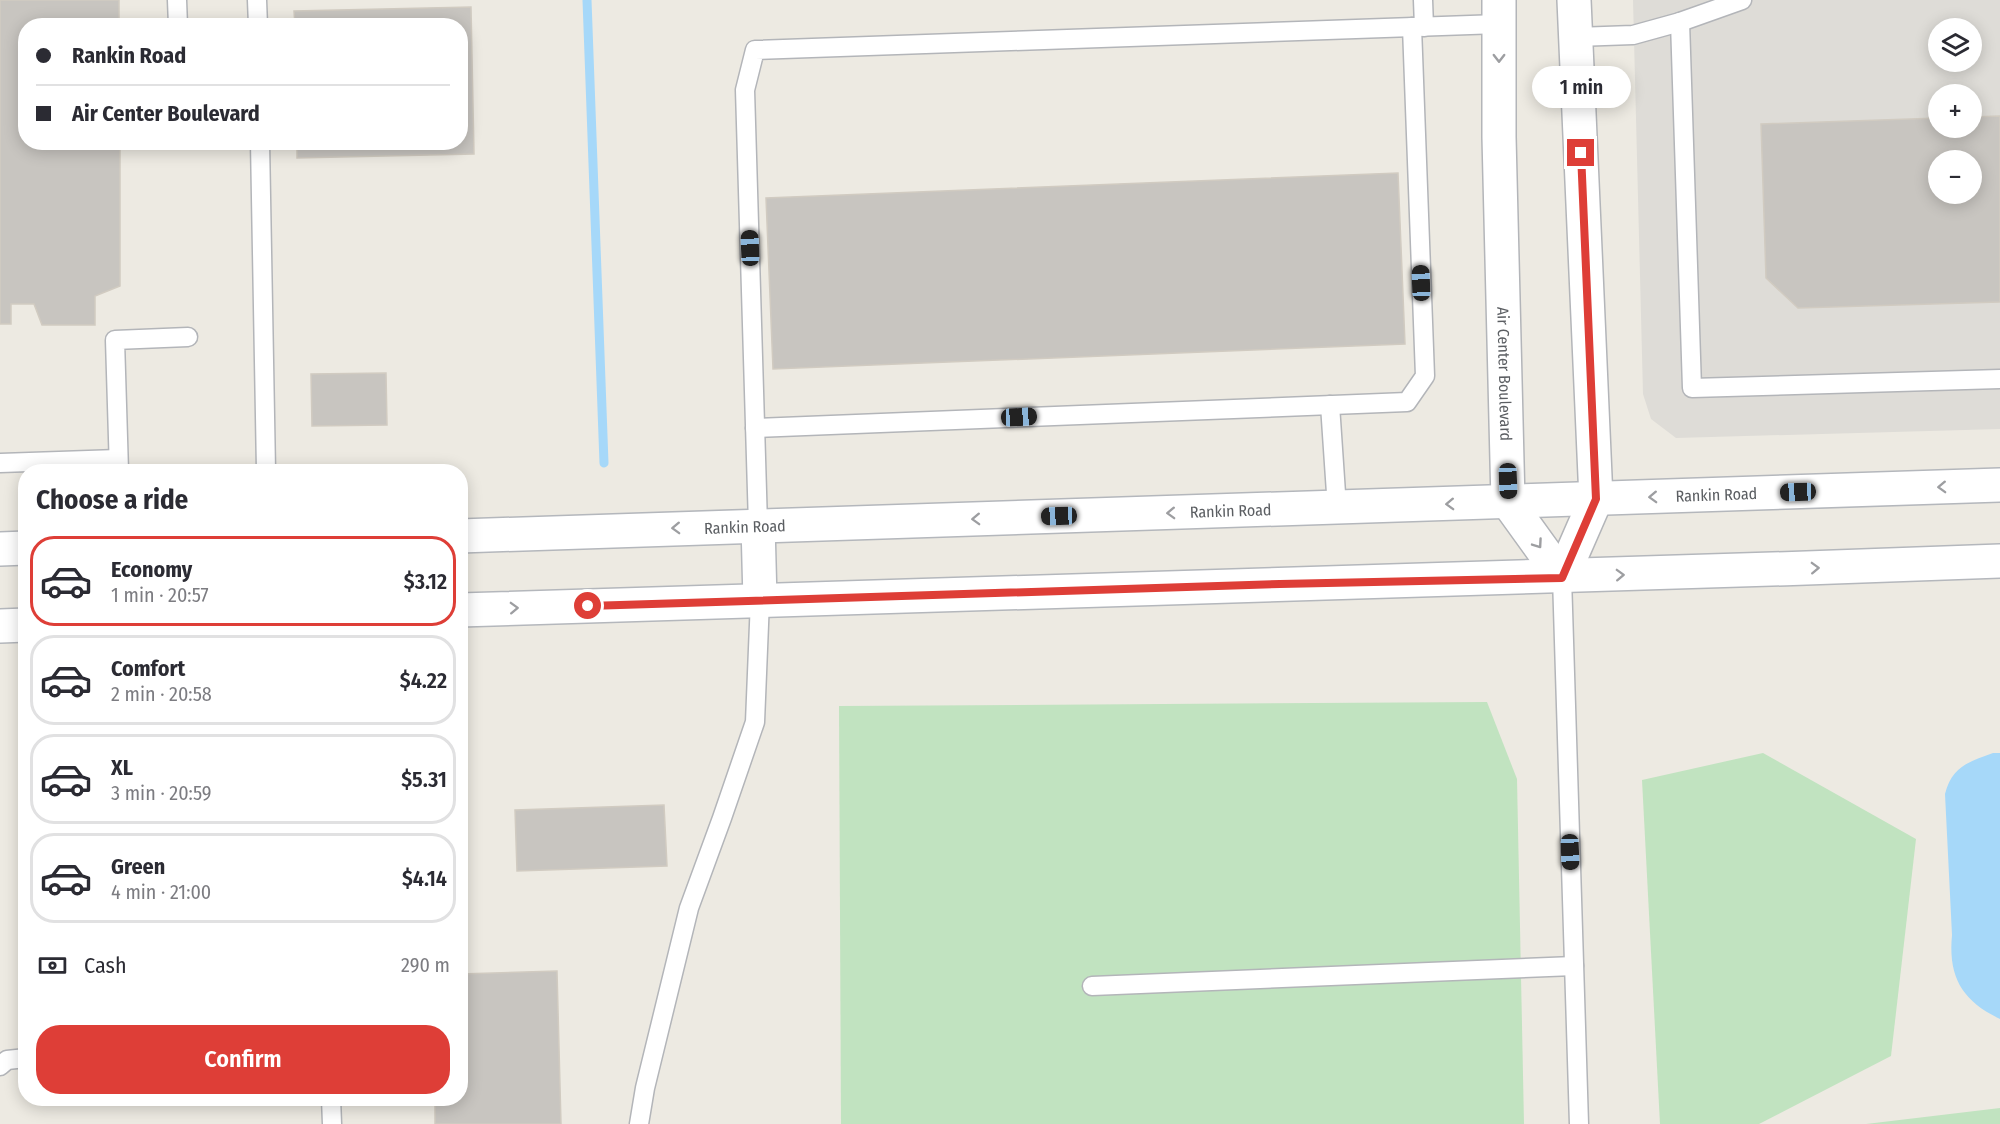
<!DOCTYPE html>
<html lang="en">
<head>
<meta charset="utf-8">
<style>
	body { margin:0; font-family:"Fira Sans Condensed",sans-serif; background:#f7f7f7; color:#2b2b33; height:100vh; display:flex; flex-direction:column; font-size:22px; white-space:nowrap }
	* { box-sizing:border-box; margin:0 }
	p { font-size:20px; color:#7c7c81 }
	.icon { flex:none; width:33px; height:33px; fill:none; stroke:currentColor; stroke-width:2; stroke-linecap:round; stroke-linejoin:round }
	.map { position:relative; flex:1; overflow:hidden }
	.side { position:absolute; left:18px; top:464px; width:450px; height:642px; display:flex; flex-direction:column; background:#fff; border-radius:24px; box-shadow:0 3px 15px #0003 }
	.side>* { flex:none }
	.top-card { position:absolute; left:18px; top:18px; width:450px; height:132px; border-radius:24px; box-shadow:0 3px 15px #0003; display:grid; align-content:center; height:132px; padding:0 18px; background:#fff }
	.buttons { position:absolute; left:1928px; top:18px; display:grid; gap:12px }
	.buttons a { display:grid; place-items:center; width:54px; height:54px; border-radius:50%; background:#fff; box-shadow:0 3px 15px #0003; font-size:30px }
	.end { position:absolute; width:27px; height:27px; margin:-14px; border:8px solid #de3e37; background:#fff; box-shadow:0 0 0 3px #fff }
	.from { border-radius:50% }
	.bubble { position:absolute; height:42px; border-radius:21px; background:#fff; box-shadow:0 3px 15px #0003; font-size:20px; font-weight:600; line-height:42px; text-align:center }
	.car { position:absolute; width:18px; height:36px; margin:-18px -9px; border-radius:8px; box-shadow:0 0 4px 2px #0007; background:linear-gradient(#222 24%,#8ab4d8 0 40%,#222 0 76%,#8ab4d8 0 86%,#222 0) }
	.top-card b { display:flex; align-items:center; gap:21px; height:57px; font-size:22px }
	.top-card b+b { border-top:2px solid #e1e1e2 }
	.top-card i { width:15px; height:15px; background:#2b2b33 }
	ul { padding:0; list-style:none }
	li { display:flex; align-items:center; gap:18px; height:90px; margin:0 12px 9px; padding:0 6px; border:3px solid #e1e1e2; border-radius:24px }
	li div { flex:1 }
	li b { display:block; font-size:22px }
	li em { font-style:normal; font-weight:600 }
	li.on { border-color:#de3e37 }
	li>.icon { width:54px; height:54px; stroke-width:1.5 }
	h2 { padding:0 18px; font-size:27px; line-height:72px }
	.pay { display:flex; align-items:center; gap:15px; height:66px; padding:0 18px; font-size:22px }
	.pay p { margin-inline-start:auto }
	.button { display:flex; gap:12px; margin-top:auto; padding:12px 18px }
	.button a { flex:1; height:69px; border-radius:24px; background:#de3e37; color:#fff; font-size:24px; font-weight:600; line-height:69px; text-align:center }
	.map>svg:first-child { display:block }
	.industrial { fill:#dedcd7; fill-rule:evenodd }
	.green { fill:#c1e3c0 }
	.water { fill:#a6d8f9 }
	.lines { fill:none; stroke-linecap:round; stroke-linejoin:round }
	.stream { stroke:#a6d8f9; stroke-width:9 }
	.building { fill:#c8c5c0; stroke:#d1cbc1; stroke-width:1.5; fill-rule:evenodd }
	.service-casing { stroke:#b3b5b9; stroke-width:21 }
	.tertiary-casing { stroke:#b3b5b9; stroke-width:36 }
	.secondary-casing { stroke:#b4b7bc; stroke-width:36 }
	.service { stroke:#fff; stroke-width:18 }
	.tertiary { stroke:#fff; stroke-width:33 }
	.secondary { stroke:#fff; stroke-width:33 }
	.oneway { stroke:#9d9ea1 }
	.route { stroke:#de3e37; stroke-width:8 }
	.labels { text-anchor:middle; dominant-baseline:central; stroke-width:5; stroke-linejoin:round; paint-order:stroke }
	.street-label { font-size:16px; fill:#5b5e62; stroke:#fff }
</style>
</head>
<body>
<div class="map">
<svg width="2000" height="1124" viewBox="0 0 2000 1124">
	<rect width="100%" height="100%" fill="#edeae2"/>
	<path class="industrial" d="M1633,0H2000V429L1676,438L1651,419L1643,394ZM1938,28H1971V62H1938ZM1938,94H1971V128H1938ZM1938,160H1971V194H1938Z"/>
	<g class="green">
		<path d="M1487,702L1517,779L1524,1124H841L839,706Z"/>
		<path d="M1763,753L1916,839L1891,1056L1759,1124H1660L1642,780Z"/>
		<path d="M2000,1108V1124H1866Z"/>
	</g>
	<path class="water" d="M1993,753H2000V1019C1962,1001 1948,977 1952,935L1945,794C1952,766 1969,762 1993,753Z"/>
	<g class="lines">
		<path class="stream" d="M587,0L604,463"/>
	</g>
	<g class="building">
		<path d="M0,0H119V26H26V142H120V286L95,296V325H42L34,304H11V324H0Z"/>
		<path d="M471,7L474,154L297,158V142H460V26H295L294,11Z"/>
		<path d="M2000,116V302L1798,308L1766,278L1761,124L1938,118V128H1971V117ZM1938,160H1971V194H1938Z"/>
		<path d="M1398,173L1405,344L773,369L766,198Z"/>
		<path d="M386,373L387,425L312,426L311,374Z"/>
		<path d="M664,805L667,866L517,871L515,810Z"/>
		<path d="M557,971L561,1124H435V1098H460V974Z"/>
	</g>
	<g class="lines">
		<defs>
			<g id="service">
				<path d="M177,0L178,26"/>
				<path d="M257,0L258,26"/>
				<path d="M1423,0L1424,27"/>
				<path d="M1680,22L1692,388L2000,379"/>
				<path d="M1576,37L1633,35L1680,22L1742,0"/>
				<path d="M260,142L266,471"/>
				<path d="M1330,405L1337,508"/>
				<path d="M755,428L1407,402L1425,376L1412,27"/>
				<path d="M0,463L118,459"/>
				<path d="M119,471L115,340L188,337"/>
				<path d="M758,525L745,90L755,50L1499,24"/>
				<path d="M1562,577L1579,1124"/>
				<path d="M1092,986L1574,966"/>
				<path d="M0,1066L7,1060L26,1058"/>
				<path d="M331,1098L332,1124"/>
				<path d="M639,1124L645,1088L689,908L722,818L755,722L760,600"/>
			</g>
			<g id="tertiary">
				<path id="s1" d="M1499,0V137L1508,502L1562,577"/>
				<path d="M1562,577L1596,499L1574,0"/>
			</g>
			<g id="secondary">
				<path d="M758,525L760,600"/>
				<path id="s2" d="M460,536L2000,485"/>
				<path d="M0,549L26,548"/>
				<path d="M460,610C974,594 1487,580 2000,561"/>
				<path d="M0,626L26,625"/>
			</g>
		</defs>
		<use href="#service" class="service-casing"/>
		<use href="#tertiary" class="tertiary-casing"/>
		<use href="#secondary" class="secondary-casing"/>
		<use href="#service" class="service"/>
		<use href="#tertiary" class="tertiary"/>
		<use href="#secondary" class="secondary"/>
	</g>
	<defs><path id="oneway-chevron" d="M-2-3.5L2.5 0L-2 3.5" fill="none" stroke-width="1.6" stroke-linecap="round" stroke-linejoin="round" transform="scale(1.5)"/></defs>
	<g class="oneway">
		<use href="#oneway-chevron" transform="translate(1499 58) rotate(90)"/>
		<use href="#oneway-chevron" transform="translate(1942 487) rotate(178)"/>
		<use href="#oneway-chevron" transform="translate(1653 497) rotate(178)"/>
		<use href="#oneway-chevron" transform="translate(1450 504) rotate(178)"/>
		<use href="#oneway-chevron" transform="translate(1171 513) rotate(178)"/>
		<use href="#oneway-chevron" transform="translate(976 519) rotate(178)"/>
		<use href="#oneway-chevron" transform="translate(676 528) rotate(178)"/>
		<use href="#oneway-chevron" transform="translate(1538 544) rotate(55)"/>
		<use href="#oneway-chevron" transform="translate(1815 568) rotate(-2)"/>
		<use href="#oneway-chevron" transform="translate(1620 575) rotate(-2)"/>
		<use href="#oneway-chevron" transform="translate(514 608) rotate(-2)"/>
	</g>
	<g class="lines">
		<path class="route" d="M588,606L1280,584L1562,578L1596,499L1581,153"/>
	</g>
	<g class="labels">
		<g class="street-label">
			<text stroke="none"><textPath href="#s1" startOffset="374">Air Center Boulevard</textPath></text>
			<text stroke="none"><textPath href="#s2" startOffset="1257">Rankin Road</textPath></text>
			<text stroke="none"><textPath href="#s2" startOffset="771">Rankin Road</textPath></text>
			<text stroke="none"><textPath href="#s2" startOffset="285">Rankin Road</textPath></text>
		</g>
	</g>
</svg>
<div class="buttons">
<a><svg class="icon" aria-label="layers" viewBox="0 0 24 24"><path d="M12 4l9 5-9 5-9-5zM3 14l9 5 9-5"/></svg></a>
<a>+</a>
<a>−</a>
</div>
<i class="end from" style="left:588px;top:606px"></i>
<i class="end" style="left:1581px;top:153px"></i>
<div class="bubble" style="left:1532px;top:66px;width:99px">1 min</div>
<i class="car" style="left:750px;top:248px;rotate:358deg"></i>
<i class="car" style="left:1421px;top:283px;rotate:358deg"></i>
<i class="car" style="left:1019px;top:417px;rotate:87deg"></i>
<i class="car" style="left:1508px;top:481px;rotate:178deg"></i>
<i class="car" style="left:1798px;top:492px;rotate:268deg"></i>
<i class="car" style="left:1059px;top:516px;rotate:268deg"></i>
<i class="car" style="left:1570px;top:852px;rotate:178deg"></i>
<div class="top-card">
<b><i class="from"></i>Rankin Road</b>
<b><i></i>Air Center Boulevard</b>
</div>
<section class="side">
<h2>Choose a ride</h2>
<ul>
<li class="on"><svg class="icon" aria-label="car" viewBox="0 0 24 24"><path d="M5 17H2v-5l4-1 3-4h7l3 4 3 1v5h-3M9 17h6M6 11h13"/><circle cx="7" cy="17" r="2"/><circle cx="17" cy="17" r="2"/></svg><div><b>Economy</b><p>1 min · 20:57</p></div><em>$3.12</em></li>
<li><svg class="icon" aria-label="car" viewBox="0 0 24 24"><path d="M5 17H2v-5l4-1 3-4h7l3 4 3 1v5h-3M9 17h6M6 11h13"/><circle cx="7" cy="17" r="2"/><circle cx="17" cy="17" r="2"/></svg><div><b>Comfort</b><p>2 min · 20:58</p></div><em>$4.22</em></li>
<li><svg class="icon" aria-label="car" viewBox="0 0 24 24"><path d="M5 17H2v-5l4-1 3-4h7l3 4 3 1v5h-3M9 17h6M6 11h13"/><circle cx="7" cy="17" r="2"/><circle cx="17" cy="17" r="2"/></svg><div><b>XL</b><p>3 min · 20:59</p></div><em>$5.31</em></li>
<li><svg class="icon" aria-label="car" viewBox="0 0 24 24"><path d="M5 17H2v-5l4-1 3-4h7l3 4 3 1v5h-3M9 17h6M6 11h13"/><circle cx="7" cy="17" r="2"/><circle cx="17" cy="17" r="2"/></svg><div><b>Green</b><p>4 min · 21:00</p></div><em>$4.14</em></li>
</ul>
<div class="pay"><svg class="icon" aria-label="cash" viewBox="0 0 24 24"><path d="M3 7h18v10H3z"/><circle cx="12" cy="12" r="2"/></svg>Cash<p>290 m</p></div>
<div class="button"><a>Confirm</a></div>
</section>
</div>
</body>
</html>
